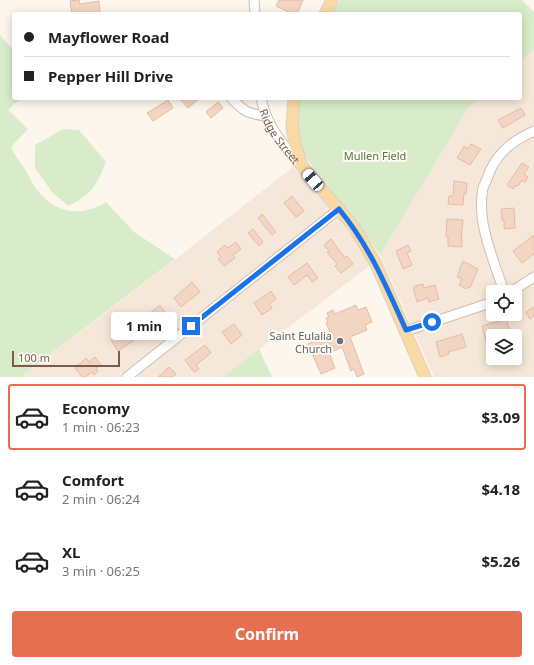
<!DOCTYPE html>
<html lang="en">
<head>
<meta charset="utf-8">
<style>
	body { margin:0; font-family:"Noto Sans",sans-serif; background:#f6f6f6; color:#222; height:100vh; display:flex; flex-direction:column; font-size:15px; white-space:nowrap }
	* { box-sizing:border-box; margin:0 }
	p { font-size:13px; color:#767676 }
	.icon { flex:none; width:22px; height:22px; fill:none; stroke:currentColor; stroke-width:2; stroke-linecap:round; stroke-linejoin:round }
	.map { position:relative; height:377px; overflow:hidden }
	.panel { display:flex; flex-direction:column; background:#fff; flex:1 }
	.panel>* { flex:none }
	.guide { position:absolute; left:12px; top:12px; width:510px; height:88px; border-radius:4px; box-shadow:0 2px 10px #0003; display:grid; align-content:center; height:88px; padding:0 12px; background:#fff }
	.buttons { position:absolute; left:486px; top:285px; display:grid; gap:8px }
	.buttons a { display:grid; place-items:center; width:36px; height:36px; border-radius:4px; background:#fff; box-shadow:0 2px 10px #0003; font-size:20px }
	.scale { position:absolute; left:12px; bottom:10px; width:108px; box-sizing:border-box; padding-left:4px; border:2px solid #7a5c4d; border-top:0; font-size:11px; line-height:14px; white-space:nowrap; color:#7a5c4d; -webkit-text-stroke:3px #fffaf3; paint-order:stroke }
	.end { position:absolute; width:18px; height:18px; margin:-9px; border:5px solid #1a73e8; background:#fff; box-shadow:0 0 0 2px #fff }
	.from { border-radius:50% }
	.bubble { position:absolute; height:28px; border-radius:4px; background:#fff; box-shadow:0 2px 10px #0003; font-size:13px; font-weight:700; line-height:28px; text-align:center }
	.car { position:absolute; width:12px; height:24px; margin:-12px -6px; border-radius:5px; box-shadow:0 0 3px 1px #0007; background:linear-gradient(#fff 24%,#345 0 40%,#fff 0 76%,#345 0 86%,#fff 0) }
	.guide b { display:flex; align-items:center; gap:14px; height:38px; font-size:15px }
	.guide b+b { border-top:1px solid #e0e0e0 }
	.guide i { width:10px; height:10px; background:#222 }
	ul { padding:7px 0 0; list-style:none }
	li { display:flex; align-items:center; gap:12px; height:66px; margin:0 8px 6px; padding:0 4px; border:2px solid transparent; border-radius:4px }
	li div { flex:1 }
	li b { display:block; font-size:15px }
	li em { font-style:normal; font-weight:700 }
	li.selected { border-color:#e76f51 }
	li>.icon { width:36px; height:36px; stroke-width:1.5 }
	.button { display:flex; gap:8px; margin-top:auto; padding:8px 12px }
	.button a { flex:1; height:46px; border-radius:4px; background:#e76f51; color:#fff; font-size:16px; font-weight:700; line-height:46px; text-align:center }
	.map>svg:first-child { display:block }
	.residential { fill:#f5e8da; fill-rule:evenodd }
	.green { fill:#d8ecc9 }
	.building { fill:#f3d5c3; stroke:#e6bba3 }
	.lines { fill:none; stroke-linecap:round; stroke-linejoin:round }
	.minor-casing { stroke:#d1beb0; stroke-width:11 }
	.major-casing { stroke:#dad1cd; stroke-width:13 }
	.minor { stroke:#fff; stroke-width:9 }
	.major { stroke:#fbd9a5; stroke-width:11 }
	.route { stroke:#1a73e8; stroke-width:5 }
	.worship-dot { fill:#6b7280; stroke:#fffaf3; stroke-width:1.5 }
	.labels { text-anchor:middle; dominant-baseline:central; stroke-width:4; stroke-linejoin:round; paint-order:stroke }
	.street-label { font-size:11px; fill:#7a5c4d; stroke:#fffaf3 }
	.park-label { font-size:11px; fill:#537a41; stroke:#fffaf3 }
	.worship-label { font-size:11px; fill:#5b616d; stroke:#fffaf3; text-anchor:end }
</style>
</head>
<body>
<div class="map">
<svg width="534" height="377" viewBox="0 0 534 377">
	<rect width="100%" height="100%" fill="#fdf6ec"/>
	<g class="residential">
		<path d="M534,49V377H434L380,255L469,107L479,98H520V62ZM493,292H515V314H493ZM493,336H515V358H493Z"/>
		<path d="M293,167L311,183L353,234L371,265L223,377H20L150,279Z"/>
	</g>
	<g class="green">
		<path d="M340,0H522L534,12V49L520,62V14H331Z"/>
		<path d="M0,35L14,51V98H21L8,110L28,129L11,147C15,156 21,163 26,171C30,177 32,184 37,190C55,213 81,218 106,202L134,232L175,259L20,377H0Z"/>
		<path d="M298,98H479L469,107L380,255L349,211L333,194L323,178L308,161L296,136Z"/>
		<path d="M63,129L79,130L106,162C96,186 92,194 68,206L53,193L35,168V145Z"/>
		<path d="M259,349L272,377H223Z"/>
	</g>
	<g class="building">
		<path d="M79,0L80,4L99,1L100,14H72L70,1Z"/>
		<path d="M279,0H303L297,14H293L276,6Z"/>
		<path d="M179,98H200L188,108Z"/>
		<path d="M168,100L173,108L153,121L147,113Z"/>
		<path d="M218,102L223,108L211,118L206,112Z"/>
		<path d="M521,108L525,115L503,128L498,120Z"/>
		<path d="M471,144L481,149L470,165L457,158L464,146L468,149Z"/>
		<path d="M522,163L529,167L524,174L528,177L525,182L522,180L518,186L516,185L513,189L507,185Z"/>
		<path d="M454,181L467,183L466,194L464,193L463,205L448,204L449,196H453Z"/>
		<path d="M292,196L304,211L296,217L284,203Z"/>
		<path d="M514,208L515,228L504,229V220H502L501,209Z"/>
		<path d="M262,214L276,232L272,235L258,218Z"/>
		<path d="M447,219L463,220L461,238H462V247L448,246V236H446Z"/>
		<path d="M253,229L263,242L259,246L248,233Z"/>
		<path d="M534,235V254L522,263L513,251Z"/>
		<path d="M331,239L345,258L347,256L353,264L341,273L335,266L337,264L327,252L329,251L324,245Z"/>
		<path d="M236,242L241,249L233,255L235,258L224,266L218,259L221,257L217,252L225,245L228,248Z"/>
		<path d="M408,245L411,251L407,253L412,265L403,269L396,251Z"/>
		<path d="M463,261L478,269L470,288L468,287L466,289L459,285L462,279L457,277L460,270H459Z"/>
		<path d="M307,263L318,278L312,282L307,275L294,285L288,277Z"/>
		<path d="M192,282L200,292L181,307L174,298Z"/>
		<path d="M423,284L424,288L435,285L439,299L429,302L428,298L417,302L413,287Z"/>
		<path d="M271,291L276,299L269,304L272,308L262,315L254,303Z"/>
		<path d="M160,305L166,314L154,325L153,323L146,329L140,321Z"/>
		<path d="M356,305L358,310L366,307L372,322L365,325L367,330L350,337L364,374L357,377L354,369L351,371L342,347L329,353L335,368L321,374L308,344L331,334L326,323L328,322L326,318L329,317L327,313L333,310L335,314Z"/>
		<path d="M534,307V316L530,319L526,312Z"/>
		<path d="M506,319L512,336H493V340L486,342L482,326Z"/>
		<path d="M234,324L242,335L231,344L222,332Z"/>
		<path d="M131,331L136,339L118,351L111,340L123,332L125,335Z"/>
		<path d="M462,334L466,347L448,352L449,354L440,357L436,342Z"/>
		<path d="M205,345L211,353L196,365L199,369L194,372L185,360Z"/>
		<path d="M95,357L101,365L96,368L98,371L94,375L92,372L85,377H82L75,368L86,358L89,362Z"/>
		<path d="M169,367L176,374L173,377H158Z"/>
	</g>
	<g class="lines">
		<defs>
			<g id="minor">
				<path d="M254,0L255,14"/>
				<path d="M231,98C244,111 247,114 266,116"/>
				<path id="s1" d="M261,98C267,127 282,143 301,165"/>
				<path d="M504,292C494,260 476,223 483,188C485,183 488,177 490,171C499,151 514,140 534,131"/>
				<path d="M511,292L534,277"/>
				<path d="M406,331L493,302"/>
				<path d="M127,377L339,209"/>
			</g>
			<g id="major">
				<path d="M325,14L332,0"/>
				<path d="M294,98L292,127L295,144L302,166L354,227L376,264L425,377"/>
			</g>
		</defs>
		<use href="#minor" class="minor-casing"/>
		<use href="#major" class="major-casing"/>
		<use href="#minor" class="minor"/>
		<use href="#major" class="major"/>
	</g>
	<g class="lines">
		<path class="route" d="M191,326L339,209C370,247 386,286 406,330L432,322"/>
	</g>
	<circle class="worship-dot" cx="340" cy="341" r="4"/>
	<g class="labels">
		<g class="street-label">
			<text stroke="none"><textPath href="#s1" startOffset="43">Ridge Street</textPath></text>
		</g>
		<g class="park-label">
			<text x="375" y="155">Mullen Field</text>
		</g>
		<g class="worship-label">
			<text x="332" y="335">Saint Eulalia<tspan x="332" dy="13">Church</tspan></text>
		</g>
	</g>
</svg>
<div class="buttons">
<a><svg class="icon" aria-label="locate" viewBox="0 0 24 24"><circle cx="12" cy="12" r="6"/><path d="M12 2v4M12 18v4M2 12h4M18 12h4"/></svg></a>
<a><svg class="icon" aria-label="layers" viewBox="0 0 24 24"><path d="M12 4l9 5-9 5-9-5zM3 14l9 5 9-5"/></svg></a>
</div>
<div class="scale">100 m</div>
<i class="end from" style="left:432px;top:322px"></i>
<i class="end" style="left:191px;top:326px"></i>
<div class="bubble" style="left:111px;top:312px;width:66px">1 min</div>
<i class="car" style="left:313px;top:180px;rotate:319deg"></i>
<div class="guide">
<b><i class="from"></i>Mayflower Road</b>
<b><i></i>Pepper Hill Drive</b>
</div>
</div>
<section class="panel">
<ul>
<li class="selected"><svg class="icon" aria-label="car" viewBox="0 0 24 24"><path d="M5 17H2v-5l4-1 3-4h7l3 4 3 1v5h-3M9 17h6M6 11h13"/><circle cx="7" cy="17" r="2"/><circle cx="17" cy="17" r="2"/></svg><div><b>Economy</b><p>1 min · 06:23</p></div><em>$3.09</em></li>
<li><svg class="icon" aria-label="car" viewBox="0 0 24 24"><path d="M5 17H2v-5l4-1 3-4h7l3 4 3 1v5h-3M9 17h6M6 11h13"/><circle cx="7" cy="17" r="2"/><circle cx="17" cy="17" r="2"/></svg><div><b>Comfort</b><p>2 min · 06:24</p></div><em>$4.18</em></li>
<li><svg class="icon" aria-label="car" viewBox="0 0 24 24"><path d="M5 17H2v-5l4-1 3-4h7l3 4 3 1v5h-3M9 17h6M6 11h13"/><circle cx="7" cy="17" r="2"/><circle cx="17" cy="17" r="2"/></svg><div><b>XL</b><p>3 min · 06:25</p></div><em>$5.26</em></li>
</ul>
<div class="button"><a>Confirm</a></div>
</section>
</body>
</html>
